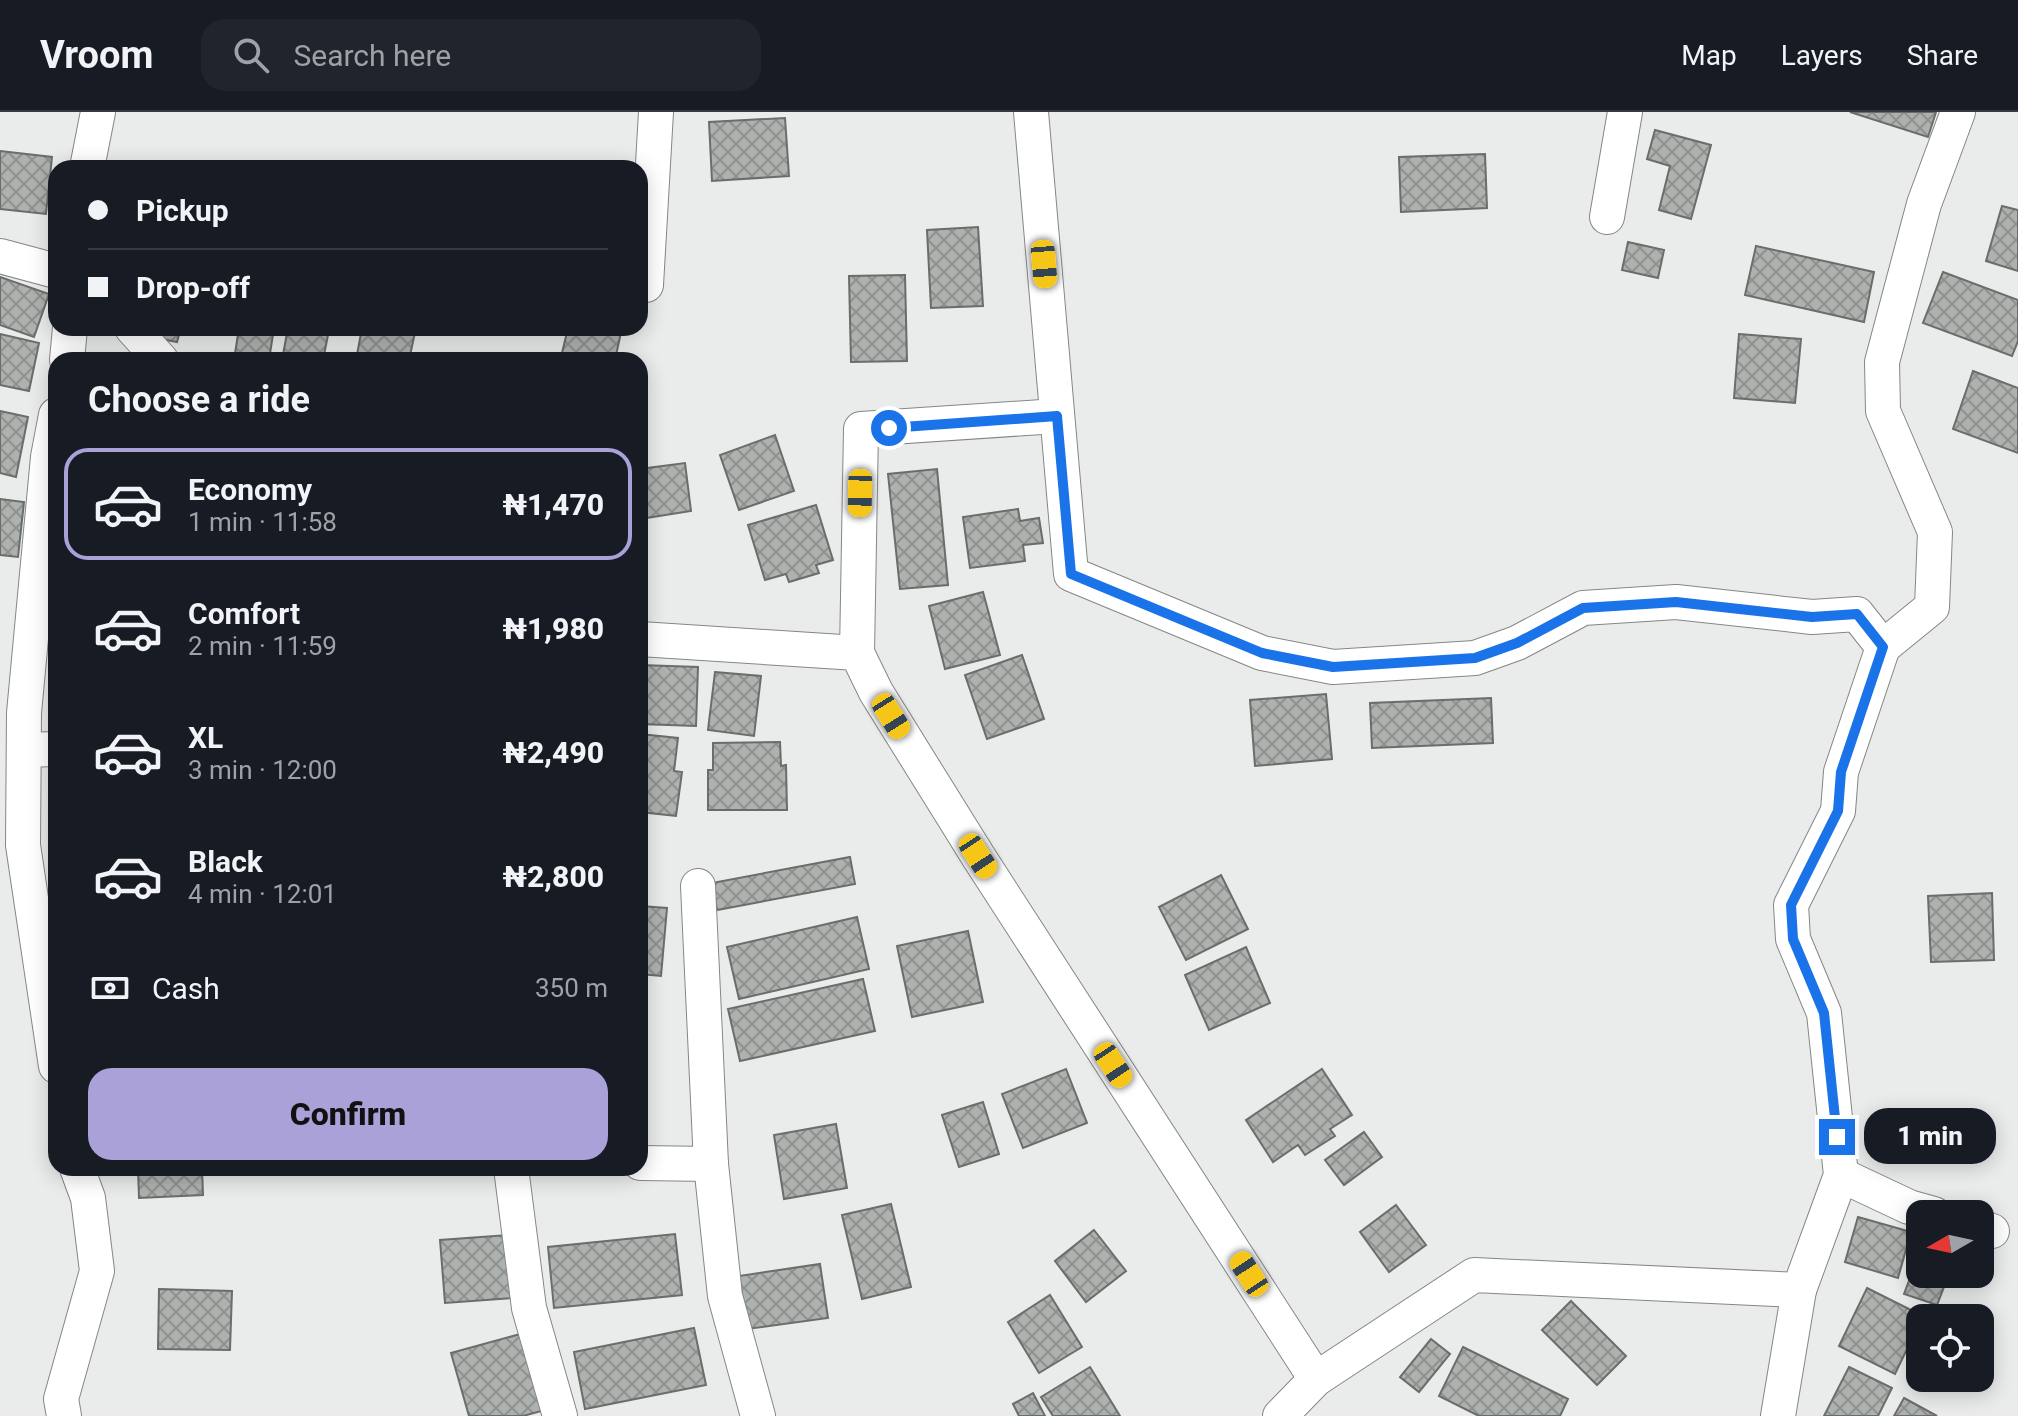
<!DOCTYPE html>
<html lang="en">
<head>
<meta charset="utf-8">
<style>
	body { margin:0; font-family:Roboto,sans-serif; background:#20242c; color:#f1f3f6; height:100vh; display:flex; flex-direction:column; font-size:30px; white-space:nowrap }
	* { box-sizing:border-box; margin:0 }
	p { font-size:26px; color:#9ea1a6 }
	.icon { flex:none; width:44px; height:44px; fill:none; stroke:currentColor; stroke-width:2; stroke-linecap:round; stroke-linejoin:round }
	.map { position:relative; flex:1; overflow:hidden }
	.details { position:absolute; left:48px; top:240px; width:600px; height:824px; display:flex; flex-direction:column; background:#171b24; border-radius:24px; box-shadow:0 4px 20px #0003 }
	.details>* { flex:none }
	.hud { position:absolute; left:48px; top:48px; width:600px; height:176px; border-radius:24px; box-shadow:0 4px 20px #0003; display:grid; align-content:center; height:176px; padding:0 40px; background:#171b24 }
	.needle { width:52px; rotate:261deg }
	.tools { position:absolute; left:1906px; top:1088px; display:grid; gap:16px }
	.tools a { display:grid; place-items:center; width:88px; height:88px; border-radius:16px; background:#171b24; box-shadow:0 4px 20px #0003; font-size:40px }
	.end { position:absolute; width:36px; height:36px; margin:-18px; border:10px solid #1a73e8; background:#fff; box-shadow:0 0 0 4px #fff }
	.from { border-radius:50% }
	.bubble { position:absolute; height:56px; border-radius:24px; background:#171b24; box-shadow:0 4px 20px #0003; font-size:26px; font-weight:800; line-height:56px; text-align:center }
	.car { position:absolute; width:24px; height:48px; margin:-24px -12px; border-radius:10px; box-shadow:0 0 6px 2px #0007; background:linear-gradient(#f5c518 24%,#345 0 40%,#f5c518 0 76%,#345 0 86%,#f5c518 0) }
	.hud b { display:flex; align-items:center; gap:28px; height:76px; font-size:30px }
	.hud b+b { border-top:2px solid #363941 }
	.hud i { width:20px; height:20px; background:#f1f3f6 }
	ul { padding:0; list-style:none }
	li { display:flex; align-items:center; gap:24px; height:112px; margin:0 16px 12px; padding:0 24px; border:4px solid transparent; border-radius:24px }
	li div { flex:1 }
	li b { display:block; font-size:30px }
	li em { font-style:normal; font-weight:800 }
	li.selected { border-color:#a9a1d8 }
	li>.icon { width:72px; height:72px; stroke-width:1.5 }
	h2 { padding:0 40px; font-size:36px; line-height:96px }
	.pay { display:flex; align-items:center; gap:20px; height:88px; padding:0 40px; font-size:30px }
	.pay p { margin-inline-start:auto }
	.cta { display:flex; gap:16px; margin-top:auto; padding:16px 40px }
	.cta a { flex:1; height:92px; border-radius:24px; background:#a9a1d8; color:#111; font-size:32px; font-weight:800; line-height:92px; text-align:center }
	header { display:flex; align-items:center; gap:48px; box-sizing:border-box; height:112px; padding:0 40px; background:#171b24; border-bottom:2px solid #363941 }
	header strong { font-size:38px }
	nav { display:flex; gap:44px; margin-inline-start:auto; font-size:28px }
	.search { width:560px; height:72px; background:#20242c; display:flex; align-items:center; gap:20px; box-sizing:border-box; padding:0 28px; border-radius:24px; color:#9ea1a6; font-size:30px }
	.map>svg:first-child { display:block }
	.building { fill:url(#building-cross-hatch); stroke:#6a6d6a; stroke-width:2 }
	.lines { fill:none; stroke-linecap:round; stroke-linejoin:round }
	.minor-casing { stroke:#848785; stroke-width:36 }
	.minor { stroke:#fff; stroke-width:34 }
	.route { stroke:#1a73e8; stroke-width:10 }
</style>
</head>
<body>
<header>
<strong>Vroom</strong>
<div class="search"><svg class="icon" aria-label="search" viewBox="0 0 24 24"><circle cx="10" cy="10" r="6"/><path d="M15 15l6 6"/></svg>Search here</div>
<nav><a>Map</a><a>Layers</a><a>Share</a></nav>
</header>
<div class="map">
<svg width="2018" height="1304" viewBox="0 0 2018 1304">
	<defs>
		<pattern id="building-cross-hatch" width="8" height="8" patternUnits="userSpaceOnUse" patternTransform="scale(2)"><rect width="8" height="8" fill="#aeb2af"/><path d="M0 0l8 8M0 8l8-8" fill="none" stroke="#8e918f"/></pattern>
	</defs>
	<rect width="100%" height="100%" fill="#e9ecea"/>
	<g class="building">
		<path d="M1850,0H1936L1928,25Z"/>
		<path d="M785,6L789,64L712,69L709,10Z"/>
		<path d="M1655,18L1711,33L1691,107L1659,98L1670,54L1647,47Z"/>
		<path d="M0,39L52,45L46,102L0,97Z"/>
		<path d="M1485,42L1487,96L1401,100L1399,45Z"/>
		<path d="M2002,94L2018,98V159L1986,149Z"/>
		<path d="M978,115L983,194L931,196L927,118Z"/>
		<path d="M1628,130L1664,138L1658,166L1622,158Z"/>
		<path d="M1756,134L1874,160L1864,210L1745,183Z"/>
		<path d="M1943,160L2018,188V229L2012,244L1923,211Z"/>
		<path d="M905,163L907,249L851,250L849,164Z"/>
		<path d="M0,165L49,182L34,225L0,213Z"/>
		<path d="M159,216H181L177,230L156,226Z"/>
		<path d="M239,216H274L269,248H234Z"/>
		<path d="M288,216L328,223L323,248H282Z"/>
		<path d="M362,216H416L409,248H356Z"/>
		<path d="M568,216H622L615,248L561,245Z"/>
		<path d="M0,222L39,231L29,279L0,273Z"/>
		<path d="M1739,222L1801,227L1795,291L1734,286Z"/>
		<path d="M1973,259L2018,276V341L1953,317Z"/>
		<path d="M0,299L28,305L16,365L0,361Z"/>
		<path d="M775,323L794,379L739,398L720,343Z"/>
		<path d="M685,351L691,399L640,407V357Z"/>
		<path d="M937,357L948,473L900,477L888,362Z"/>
		<path d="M0,387L24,390L18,445L0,443Z"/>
		<path d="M816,393L833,448L816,453L819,461L789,470L786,462L765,468L748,413Z"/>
		<path d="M1018,397L1020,409L1039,406L1043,431L1023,433L1025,449L970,456L963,405Z"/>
		<path d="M983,480L1000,543L945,557L929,494Z"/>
		<path d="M1022,543L1044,607L987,627L965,563Z"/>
		<path d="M640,553L698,555L696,614L640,612Z"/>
		<path d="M715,560L761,564L754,624L708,618Z"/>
		<path d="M1326,582L1332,647L1255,654L1250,588Z"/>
		<path d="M1491,586L1493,631L1372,636L1370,591Z"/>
		<path d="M640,622L678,626L674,659L682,660L676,704L640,700Z"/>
		<path d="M780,630L781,654L786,653L787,698H708V658H713V631Z"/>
		<path d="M850,745L855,772L717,798L712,771Z"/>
		<path d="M1221,763L1248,817L1186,848L1159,795Z"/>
		<path d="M1992,781L1994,848L1931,850L1928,784Z"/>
		<path d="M640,794L667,796L661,864L640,862Z"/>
		<path d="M857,805L869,857L739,887L727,835Z"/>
		<path d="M968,819L983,890L912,905L897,834Z"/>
		<path d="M1246,835L1270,891L1209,918L1185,863Z"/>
		<path d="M863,867L875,919L740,949L728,897Z"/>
		<path d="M1066,957L1087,1011L1023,1036L1002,982Z"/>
		<path d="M1322,957L1352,1003L1330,1017L1335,1024L1305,1043L1298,1033L1273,1050L1246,1008Z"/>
		<path d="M983,990L999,1042L959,1055L942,1003Z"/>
		<path d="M836,1012L847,1076L784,1087L774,1023Z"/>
		<path d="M1364,1020L1382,1045L1344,1073L1325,1048Z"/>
		<path d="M138,1056H202L203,1083L139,1086Z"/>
		<path d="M891,1092L911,1175L862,1187L842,1103Z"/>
		<path d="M1396,1093L1426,1133L1389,1160L1360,1120Z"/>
		<path d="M1858,1105L1911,1120L1898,1166L1845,1150Z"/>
		<path d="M1094,1118L1126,1159L1086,1190L1055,1149Z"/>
		<path d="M675,1122L682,1183L554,1196L548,1135Z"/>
		<path d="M508,1123L512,1186L445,1191L440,1128Z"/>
		<path d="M1920,1140V1162H1949L1937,1193L1904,1182Z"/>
		<path d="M820,1152L828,1206L747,1217L739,1164Z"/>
		<path d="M1867,1176L1923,1204L1895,1262L1839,1234Z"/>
		<path d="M159,1177L232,1179L230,1238L158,1237Z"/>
		<path d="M1050,1183L1082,1235L1039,1261L1008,1210Z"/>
		<path d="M1571,1189L1626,1244L1597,1273L1542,1218Z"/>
		<path d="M694,1216L706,1273L585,1297L574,1240Z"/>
		<path d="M524,1221L545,1298L523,1304H469L451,1241Z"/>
		<path d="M1431,1227L1450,1242L1419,1280L1400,1265Z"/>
		<path d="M1463,1235L1568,1287L1560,1304H1479L1439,1284Z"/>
		<path d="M1090,1255L1120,1304H1053L1041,1285Z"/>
		<path d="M1849,1255L1892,1276L1878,1304H1824Z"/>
		<path d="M1033,1281L1045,1304H1019L1013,1292Z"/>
		<path d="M1904,1286L1937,1304H1894Z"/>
	</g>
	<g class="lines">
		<defs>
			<g id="minor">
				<path d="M1031,0L1071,462L1262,541L1333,555L1475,546L1517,531L1583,496L1676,490L1812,505L1857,502L1883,535"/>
				<path d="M87,56L98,0"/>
				<path d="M1607,105L1625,0"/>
				<path d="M0,144L56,159"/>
				<path d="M640,172L646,173L656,0"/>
				<path d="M132,216L161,248"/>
				<path d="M67,248L70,216"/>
				<path d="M56,303L48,345L24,601L23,733L56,954"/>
				<path d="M640,527L857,541L876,580L978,744L1316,1267"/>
				<path d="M857,541L861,317L1057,304"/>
				<path d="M24,638L56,637"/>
				<path d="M698,774L711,1052L725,1184L758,1304"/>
				<path d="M640,1051L711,1052"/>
				<path d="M511,1056L529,1196L560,1304"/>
				<path d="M1841,1063L1909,1095L1934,1102"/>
				<path d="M1980,1115L1992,1119"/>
				<path d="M64,1304L61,1287L97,1159L88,1086L77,1056"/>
				<path d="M1280,1304L1316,1267L1474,1163L1799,1178L1841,1063L1824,901L1793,827L1791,793L1838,699L1841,660L1883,535L1932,495L1935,420L1883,299L1882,250L1924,92L1958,0"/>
				<path d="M1778,1304L1799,1178"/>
			</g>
		</defs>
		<use href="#minor" class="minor-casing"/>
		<use href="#minor" class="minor"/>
	</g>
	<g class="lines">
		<path class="route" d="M889,316L1057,304L1071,462L1262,541L1333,555L1475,546L1517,531L1583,496L1676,490L1812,505L1857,502L1883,535L1841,660L1838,699L1791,793L1793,827L1824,901L1837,1025"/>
	</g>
</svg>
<div class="tools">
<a><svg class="needle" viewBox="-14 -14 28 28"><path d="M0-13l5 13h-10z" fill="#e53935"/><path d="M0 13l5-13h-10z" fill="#9ea1a6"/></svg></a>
<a><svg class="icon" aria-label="locate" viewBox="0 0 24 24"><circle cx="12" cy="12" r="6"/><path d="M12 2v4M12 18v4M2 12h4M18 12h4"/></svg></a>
</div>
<i class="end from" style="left:889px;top:316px"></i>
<i class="end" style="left:1837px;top:1025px"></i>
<div class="bubble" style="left:1864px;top:996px;width:132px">1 min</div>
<i class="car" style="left:1044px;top:152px;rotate:175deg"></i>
<i class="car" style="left:860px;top:381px;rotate:181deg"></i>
<i class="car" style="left:891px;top:604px;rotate:148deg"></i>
<i class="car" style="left:978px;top:744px;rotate:147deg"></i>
<i class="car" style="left:1113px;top:953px;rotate:147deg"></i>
<i class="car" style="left:1249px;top:1162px;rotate:327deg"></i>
<div class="hud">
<b><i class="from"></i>Pickup</b>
<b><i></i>Drop-off</b>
</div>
<section class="details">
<h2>Choose a ride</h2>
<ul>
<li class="selected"><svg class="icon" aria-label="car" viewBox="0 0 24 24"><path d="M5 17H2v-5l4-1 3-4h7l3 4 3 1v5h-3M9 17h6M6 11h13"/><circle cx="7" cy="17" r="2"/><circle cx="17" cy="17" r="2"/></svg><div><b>Economy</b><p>1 min · 11:58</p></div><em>₦1,470</em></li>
<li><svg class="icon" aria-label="car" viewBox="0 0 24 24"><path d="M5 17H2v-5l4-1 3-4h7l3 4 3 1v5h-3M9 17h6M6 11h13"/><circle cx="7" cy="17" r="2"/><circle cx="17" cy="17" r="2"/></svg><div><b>Comfort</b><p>2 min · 11:59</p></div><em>₦1,980</em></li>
<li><svg class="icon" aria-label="car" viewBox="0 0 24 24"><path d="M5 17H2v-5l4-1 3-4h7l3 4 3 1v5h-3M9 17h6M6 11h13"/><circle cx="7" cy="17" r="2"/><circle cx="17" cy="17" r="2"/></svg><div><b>XL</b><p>3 min · 12:00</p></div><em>₦2,490</em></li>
<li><svg class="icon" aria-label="car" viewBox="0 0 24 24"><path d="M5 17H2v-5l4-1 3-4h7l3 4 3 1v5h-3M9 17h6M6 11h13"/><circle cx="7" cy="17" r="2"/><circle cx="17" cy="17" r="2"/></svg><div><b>Black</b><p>4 min · 12:01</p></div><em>₦2,800</em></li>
</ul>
<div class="pay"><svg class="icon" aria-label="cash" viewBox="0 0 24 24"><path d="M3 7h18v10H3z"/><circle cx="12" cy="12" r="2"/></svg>Cash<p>350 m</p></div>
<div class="cta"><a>Confirm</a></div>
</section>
</div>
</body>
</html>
